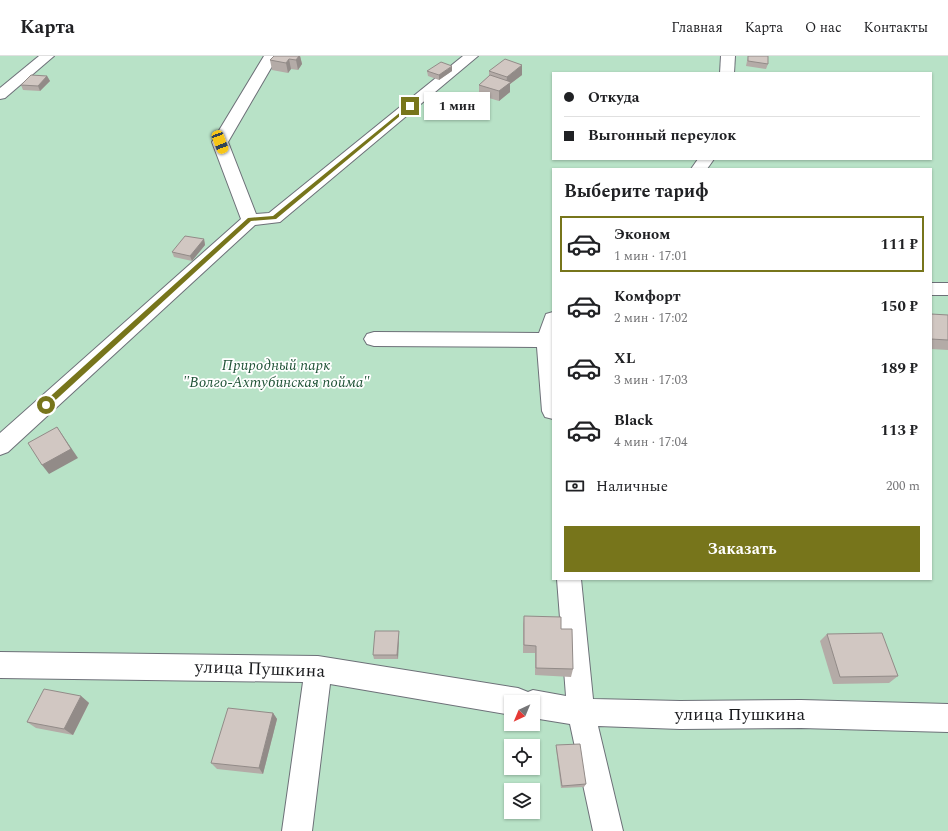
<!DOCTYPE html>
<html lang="ru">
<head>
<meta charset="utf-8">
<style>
	body { margin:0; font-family:Spectral,serif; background:#f2f2f2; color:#202124; height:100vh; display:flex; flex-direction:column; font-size:15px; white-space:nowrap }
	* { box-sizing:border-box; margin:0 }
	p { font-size:13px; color:#757577 }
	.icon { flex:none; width:22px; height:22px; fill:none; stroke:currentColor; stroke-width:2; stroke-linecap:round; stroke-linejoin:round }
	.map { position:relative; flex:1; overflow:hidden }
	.sheet { position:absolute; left:552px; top:112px; width:380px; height:412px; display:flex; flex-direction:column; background:#fff; border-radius:0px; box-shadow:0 1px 3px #0004 }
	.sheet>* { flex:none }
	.hud { position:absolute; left:552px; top:16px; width:380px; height:88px; border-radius:0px; box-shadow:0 1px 3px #0004; display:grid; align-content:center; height:88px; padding:0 12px; background:#fff }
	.needle { width:26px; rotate:224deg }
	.controls { position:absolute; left:504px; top:639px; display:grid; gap:8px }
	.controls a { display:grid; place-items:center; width:36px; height:36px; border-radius:0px; background:#fff; box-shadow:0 1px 3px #0004; font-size:20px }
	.end { position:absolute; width:18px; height:18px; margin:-9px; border:5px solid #77751b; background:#fff; box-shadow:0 0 0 2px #fff }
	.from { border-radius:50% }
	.bubble { position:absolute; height:28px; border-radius:0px; background:#fff; box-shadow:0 1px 3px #0004; font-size:13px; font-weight:700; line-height:28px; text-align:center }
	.car { position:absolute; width:12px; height:24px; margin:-12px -6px; border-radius:5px; box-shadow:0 0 3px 1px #0007; background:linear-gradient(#f5c518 24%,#345 0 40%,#f5c518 0 76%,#345 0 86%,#f5c518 0) }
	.hud b { display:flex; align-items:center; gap:14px; height:38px; font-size:15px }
	.hud b+b { border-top:1px solid #e0e0e0 }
	.hud i { width:10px; height:10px; background:#202124 }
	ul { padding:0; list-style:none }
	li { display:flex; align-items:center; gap:12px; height:56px; margin:0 8px 6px; padding:0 4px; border:2px solid transparent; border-radius:0px }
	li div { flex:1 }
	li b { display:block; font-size:15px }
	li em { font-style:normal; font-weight:700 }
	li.current { border-color:#77751b }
	li>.icon { width:36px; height:36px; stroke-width:1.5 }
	h2 { padding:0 12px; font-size:18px; line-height:48px }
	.pay { display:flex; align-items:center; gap:10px; height:44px; padding:0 12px; font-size:15px }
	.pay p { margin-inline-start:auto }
	.button { display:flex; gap:8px; margin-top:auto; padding:8px 12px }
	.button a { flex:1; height:46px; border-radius:0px; background:#77751b; color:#fff; font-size:16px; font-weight:700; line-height:46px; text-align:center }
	header { display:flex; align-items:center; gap:24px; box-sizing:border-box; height:56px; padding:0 20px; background:#fff; border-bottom:1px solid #e0e0e0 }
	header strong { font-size:19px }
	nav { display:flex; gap:22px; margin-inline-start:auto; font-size:14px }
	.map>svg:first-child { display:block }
	.green { fill:#b8e2c7; fill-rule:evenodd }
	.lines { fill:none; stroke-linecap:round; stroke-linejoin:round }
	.minor-casing { stroke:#6d7078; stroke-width:2 }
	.minor { fill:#fff; fill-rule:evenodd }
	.wall { fill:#b4aba7 }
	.shaded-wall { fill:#928b88 }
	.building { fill:#d1c7c2; stroke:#928b88 }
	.route { fill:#77751b }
	.labels { text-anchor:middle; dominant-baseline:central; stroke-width:3.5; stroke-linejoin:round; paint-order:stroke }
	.park-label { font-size:15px; font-style:italic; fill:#205337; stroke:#fff }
	.near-street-label { font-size:18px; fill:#1b1c1f; stroke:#fff }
</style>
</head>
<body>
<header>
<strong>Карта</strong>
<nav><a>Главная</a><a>Карта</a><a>О нас</a><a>Контакты</a></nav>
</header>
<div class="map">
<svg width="948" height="775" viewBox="0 0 948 775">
	<rect width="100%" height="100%" fill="#f1f5fe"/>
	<path class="green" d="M0,0H948V775H0ZM553,17H931V103H553ZM553,113H931V523H553ZM511,646H533V668H511ZM511,690H533V712H511ZM511,734H533V756H511Z"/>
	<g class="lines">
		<defs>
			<g id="minor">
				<path d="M39,0H54L5,42L0,43V32Z"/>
				<path d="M264,0H278L228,86L256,158L269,157L463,0H478L280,166L255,169L8,396L0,399V377L241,163L212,86Z"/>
				<path d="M721,0H735L734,17H720Z"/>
				<path d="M698,103H714L707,113H691Z"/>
				<rect x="931" y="227" width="17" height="12"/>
				<path d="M553,256V363L545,361L542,355L537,291L374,290L367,288L364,283L367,278L374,276L539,277L546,258Z"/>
				<path d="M557,523H581L593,643L680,645L801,644L948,648V676L801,672L680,673L598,670L623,775H593L570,668L533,662V646H511V659L330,628L312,775H282L303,626L0,622V596L318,600L518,632L528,636L533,634L566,640Z"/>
			</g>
		</defs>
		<use href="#minor" class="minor-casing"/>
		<use href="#minor" class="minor"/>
	</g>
	<g class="wall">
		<path d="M300,0L302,8L298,14L291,13L288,17L272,14L270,4Z"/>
		<path d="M748,0H768V8L766,13L746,10Z"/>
		<path d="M427,15H452L439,24L428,20Z"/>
		<path d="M489,15L522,19L510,28V36L499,45L479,39V29L489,20Z"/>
		<path d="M47,20L50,25L40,35L23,34L21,29Z"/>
		<path d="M204,183L205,189L192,205L174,201L172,196Z"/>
		<path d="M931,258L948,259V294L931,293Z"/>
		<path d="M524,560L561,573L573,613L571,621L535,619V597H523V568Z"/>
		<path d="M827,578L898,620L889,627L833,628L820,585Z"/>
		<path d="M399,579L398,603H374L373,599Z"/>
		<path d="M81,640L89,647L73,679L36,672L27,666Z"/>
		<path d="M273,657L277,663L263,718L217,713L211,707Z"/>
		<path d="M556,689L586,728L584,731L561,732L556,692Z"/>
	</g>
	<g class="shaded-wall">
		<path d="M293,0H300L302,8L298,14L296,4Z"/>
		<path d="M289,3L291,13L288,17L286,7Z"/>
		<path d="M522,9V19L510,28V36L499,45V35L506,29L507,21Z"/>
		<path d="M452,10V15L439,24V19Z"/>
		<path d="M47,20L50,25L40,35L38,30Z"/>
		<path d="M204,183L205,189L192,205L190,200Z"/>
		<path d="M57,371L78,402L49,418L42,409Z"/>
		<path d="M399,575V579L398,603L397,599Z"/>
		<path d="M81,640L89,647L73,679L64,673Z"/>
		<path d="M273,657L277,663L263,718L259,712Z"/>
	</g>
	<g class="building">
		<path d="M274,0H299L296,4L289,3L286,7L270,4Z"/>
		<path d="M748,0H768V8L748,5Z"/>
		<path d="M505,3L522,9L507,21L489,15Z"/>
		<path d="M441,6L452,10L439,19L427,15Z"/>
		<path d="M31,19L47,20L38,30L21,29Z"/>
		<path d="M490,19L511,26L499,35L479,29Z"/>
		<path d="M185,180L204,183L190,200L172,196Z"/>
		<path d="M931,258L948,259V284L931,283Z"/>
		<path d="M57,371L71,393L42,409L28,387Z"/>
		<path d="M524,560L561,561V573H572L573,613L536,612V590L524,589Z"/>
		<path d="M375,575H399L397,599H373Z"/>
		<path d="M882,577L898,620L840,621L827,578Z"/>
		<path d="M44,633L81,640L64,673L27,666Z"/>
		<path d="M228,652L273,657L259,712L211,707Z"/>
		<path d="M580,688L586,728L562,730L556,689Z"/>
	</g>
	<path class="route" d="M408,50H412L276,163L251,165L48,351H43V347L248,162L273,160Z"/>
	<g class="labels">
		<g class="park-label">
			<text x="276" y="309">Природный парк<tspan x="276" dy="17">"Волго-Ахтубинская пойма"</tspan></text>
		</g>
		<g class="near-street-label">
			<text transform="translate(260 613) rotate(2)">улица Пушкина</text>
			<text x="740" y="658">улица Пушкина</text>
		</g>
	</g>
</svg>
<div class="controls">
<a><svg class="needle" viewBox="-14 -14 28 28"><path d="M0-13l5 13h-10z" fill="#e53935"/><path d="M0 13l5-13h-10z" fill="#757577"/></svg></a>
<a><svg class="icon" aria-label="locate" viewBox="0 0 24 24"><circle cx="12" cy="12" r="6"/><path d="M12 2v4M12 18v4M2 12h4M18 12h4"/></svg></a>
<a><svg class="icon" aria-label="layers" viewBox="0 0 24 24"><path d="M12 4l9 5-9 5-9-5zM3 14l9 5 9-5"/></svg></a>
</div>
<i class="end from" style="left:46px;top:349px"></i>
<i class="end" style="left:410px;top:50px"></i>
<div class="bubble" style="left:424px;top:36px;width:66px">1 мин</div>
<i class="car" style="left:220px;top:86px;rotate:159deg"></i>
<div class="hud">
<b><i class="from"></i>Откуда</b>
<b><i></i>Выгонный переулок</b>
</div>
<section class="sheet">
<h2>Выберите тариф</h2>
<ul>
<li class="current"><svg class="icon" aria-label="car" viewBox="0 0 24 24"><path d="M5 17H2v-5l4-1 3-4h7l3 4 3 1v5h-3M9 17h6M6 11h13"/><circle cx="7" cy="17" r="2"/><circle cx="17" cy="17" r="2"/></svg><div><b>Эконом</b><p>1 мин · 17:01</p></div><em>111 ₽</em></li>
<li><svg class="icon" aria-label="car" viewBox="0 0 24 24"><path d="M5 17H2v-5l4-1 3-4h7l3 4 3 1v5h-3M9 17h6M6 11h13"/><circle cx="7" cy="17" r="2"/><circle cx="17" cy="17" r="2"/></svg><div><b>Комфорт</b><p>2 мин · 17:02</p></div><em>150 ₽</em></li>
<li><svg class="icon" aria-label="car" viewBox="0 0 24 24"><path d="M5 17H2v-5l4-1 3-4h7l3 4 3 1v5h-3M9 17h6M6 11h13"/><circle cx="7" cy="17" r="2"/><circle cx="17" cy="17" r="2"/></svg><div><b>XL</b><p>3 мин · 17:03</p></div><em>189 ₽</em></li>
<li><svg class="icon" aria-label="car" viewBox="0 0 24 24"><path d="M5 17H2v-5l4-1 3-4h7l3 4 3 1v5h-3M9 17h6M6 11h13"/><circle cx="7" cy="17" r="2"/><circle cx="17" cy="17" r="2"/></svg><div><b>Black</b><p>4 мин · 17:04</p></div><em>113 ₽</em></li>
</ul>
<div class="pay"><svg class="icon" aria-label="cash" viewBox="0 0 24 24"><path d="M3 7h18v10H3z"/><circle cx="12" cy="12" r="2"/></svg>Наличные<p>200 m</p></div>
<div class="button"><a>Заказать</a></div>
</section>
</div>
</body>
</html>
